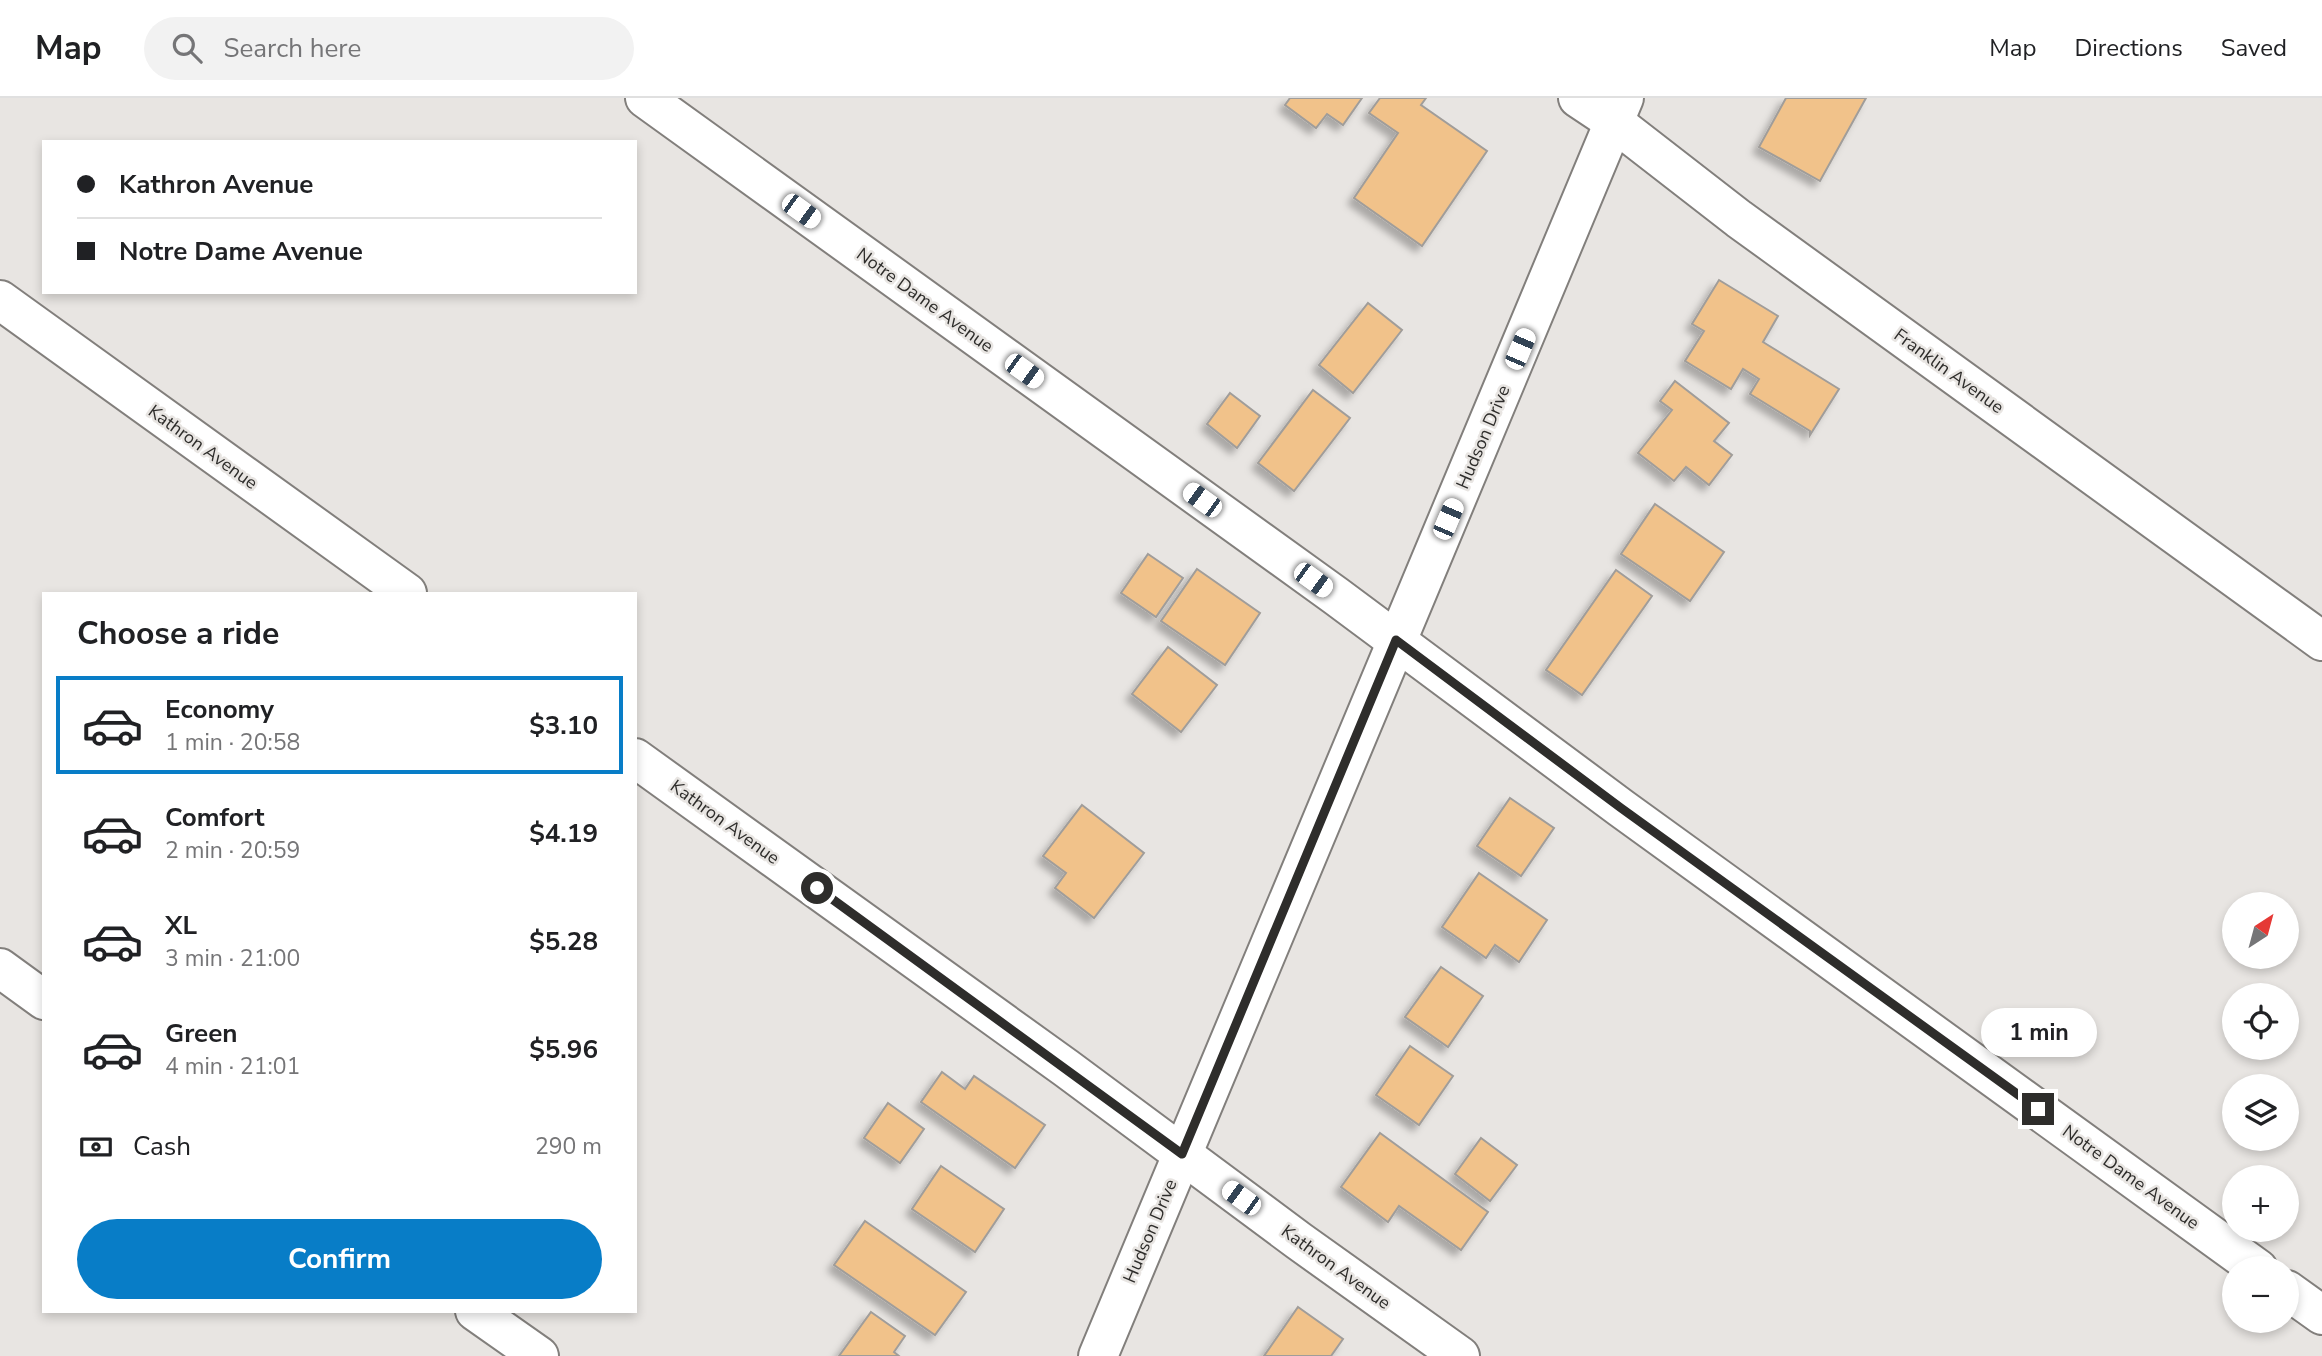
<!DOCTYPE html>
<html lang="en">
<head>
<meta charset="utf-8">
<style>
	body { margin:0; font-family:"Nunito Sans",sans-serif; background:#f2f2f2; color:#202124; height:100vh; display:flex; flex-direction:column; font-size:26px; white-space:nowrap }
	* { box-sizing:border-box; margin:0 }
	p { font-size:23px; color:#757577 }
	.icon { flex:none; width:38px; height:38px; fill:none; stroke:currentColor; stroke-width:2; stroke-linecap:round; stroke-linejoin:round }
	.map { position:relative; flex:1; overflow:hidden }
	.side { position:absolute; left:42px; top:494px; width:595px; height:721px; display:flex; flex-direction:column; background:#fff; border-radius:0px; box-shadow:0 4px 10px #0003 }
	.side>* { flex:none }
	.guide { position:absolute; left:42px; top:42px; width:595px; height:154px; border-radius:0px; box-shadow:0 4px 10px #0003; display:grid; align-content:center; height:154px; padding:0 35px; background:#fff }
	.needle { width:46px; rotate:36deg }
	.fabs { position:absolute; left:2222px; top:794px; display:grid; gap:14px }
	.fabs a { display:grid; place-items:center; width:77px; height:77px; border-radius:50%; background:#fff; box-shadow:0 4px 10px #0003; font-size:35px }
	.end { position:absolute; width:32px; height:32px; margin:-16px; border:9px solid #2e2d2b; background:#fff; box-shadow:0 0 0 4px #fff }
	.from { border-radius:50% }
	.bubble { position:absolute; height:49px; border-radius:24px; background:#fff; box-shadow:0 4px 10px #0003; font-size:23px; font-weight:700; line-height:49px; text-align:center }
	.car { position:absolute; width:21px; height:42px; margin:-21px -10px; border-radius:9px; box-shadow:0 0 5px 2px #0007; background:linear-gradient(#fff 24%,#345 0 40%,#fff 0 76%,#345 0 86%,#fff 0) }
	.guide b { display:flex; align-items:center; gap:24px; height:66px; font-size:26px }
	.guide b+b { border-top:2px solid #e0e0e0 }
	.guide i { width:18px; height:18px; background:#202124 }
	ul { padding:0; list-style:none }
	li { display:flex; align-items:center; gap:21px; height:98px; margin:0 14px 10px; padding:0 21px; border:4px solid transparent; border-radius:0px }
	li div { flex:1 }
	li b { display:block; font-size:26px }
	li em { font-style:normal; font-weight:700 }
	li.current { border-color:#087dc7 }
	li>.icon { width:63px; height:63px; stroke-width:1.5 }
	h2 { padding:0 35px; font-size:32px; line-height:84px }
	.pay { display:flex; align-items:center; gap:18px; height:77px; padding:0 35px; font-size:26px }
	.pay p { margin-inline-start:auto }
	.action { display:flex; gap:14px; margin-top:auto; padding:14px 35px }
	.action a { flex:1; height:80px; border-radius:42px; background:#087dc7; color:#fff; font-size:28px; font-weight:700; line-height:80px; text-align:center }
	header { display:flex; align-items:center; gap:42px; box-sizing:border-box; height:98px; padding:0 35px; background:#fff; border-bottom:2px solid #e0e0e0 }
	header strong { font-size:33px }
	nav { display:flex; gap:38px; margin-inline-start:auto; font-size:24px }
	.search { width:490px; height:63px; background:#f2f2f2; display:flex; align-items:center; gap:18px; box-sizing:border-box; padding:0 24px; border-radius:38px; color:#757577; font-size:26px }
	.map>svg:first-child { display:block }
	.building { fill:#f1c28a; stroke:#a09d9a; stroke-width:2; filter:url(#shadow) }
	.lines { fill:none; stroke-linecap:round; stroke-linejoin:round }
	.street-casing { stroke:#827f7c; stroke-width:42 }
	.secondary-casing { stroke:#827f7c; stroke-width:42 }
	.street { stroke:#fff; stroke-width:38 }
	.secondary { stroke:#fff; stroke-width:38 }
	.route { stroke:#2e2d2b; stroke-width:9 }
	.labels { text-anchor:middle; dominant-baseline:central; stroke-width:5; stroke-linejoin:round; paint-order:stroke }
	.street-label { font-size:18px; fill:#2e2d2b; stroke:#e8e5e2 }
</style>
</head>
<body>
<header>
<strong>Map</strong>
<div class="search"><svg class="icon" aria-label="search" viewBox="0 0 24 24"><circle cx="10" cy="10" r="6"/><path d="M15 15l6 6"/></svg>Search here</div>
<nav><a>Map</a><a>Directions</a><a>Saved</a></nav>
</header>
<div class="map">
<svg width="2322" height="1258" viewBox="0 0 2322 1258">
	<defs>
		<filter id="shadow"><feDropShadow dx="-6" dy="6" stdDeviation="3.5" flood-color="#0004"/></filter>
	</defs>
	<rect width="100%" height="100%" fill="#e8e5e2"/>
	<g class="building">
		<path d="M1290,0H1362L1343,27L1327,16L1316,30L1285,7Z"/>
		<path d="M1380,0H1426L1421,7L1487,53L1422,148L1354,100L1398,35L1369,15Z"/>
		<path d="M1786,0H1866L1820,83L1759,49Z"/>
		<path d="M1719,182L1778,218L1763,244L1839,291L1810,337V333L1750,296L1759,281L1743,271L1731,291L1685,263L1704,233L1692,226Z"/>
		<path d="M1368,205L1402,232L1353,295L1319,267Z"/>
		<path d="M1675,283L1729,325L1714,343L1732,357L1709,387L1686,369L1674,383L1638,355L1672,312L1660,303Z"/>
		<path d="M1313,292L1350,320L1294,393L1258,365Z"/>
		<path d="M1230,295L1260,318L1237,350L1207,326Z"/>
		<path d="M1655,406L1724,454L1690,503L1621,456Z"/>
		<path d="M1148,456L1183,480L1156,519L1121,495Z"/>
		<path d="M1197,471L1260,515L1225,567L1161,523Z"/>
		<path d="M1616,472L1652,498L1582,597L1546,572Z"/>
		<path d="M1168,549L1217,587L1181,634L1132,596Z"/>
		<path d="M1510,700L1554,730L1521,778L1477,748Z"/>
		<path d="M1082,707L1144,755L1094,820L1055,790L1066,775L1043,758Z"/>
		<path d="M1479,775L1547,822L1519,864L1495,847L1486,860L1442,829Z"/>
		<path d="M1441,869L1483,898L1448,949L1405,919Z"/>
		<path d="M1410,948L1453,978L1419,1027L1376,997Z"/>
		<path d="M942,974L965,991L974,978L1045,1027L1015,1070L921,1004Z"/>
		<path d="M888,1005L924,1031L900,1065L864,1040Z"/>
		<path d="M1380,1035L1488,1114L1461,1152L1399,1108L1388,1124L1341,1089Z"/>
		<path d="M1481,1040L1517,1067L1490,1103L1455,1076Z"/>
		<path d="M941,1068L1004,1111L975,1154L912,1111Z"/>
		<path d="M865,1123L966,1194L935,1237L834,1167Z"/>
		<path d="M1298,1209L1343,1241L1331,1258H1264Z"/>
		<path d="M871,1214L905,1238L894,1254L899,1258H839Z"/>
	</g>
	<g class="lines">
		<defs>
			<g id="street">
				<path d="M645,0L1336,498L1621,710L2258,1171"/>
				<path d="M1578,0L1614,24L1739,121L2322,543"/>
				<path d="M0,202L407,495"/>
				<path d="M635,660L1066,970L1299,1143L1460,1258"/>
				<path d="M0,870L44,902"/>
				<path d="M2287,1192L2322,1217"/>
				<path d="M475,1213L539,1258"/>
			</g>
			<path id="secondary" d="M1098,1258L1624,0"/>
		</defs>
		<use href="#street" class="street-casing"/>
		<use href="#secondary" class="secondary-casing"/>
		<use href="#street" class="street"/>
		<use href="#secondary" class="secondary"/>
	</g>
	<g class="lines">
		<path class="route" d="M817,790L1182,1056L1396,542L1621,710L2038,1011"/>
	</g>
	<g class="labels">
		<g class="street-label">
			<text transform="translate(925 202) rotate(36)">Notre Dame Avenue</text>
			<text transform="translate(1949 273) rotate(36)">Franklin Avenue</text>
			<text transform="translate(1483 339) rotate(-67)">Hudson Drive</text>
			<text transform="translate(203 349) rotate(36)">Kathron Avenue</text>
			<text transform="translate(725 724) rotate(36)">Kathron Avenue</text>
			<text transform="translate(2131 1079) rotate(36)">Notre Dame Avenue</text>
			<text transform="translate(1150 1133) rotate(-67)">Hudson Drive</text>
			<text transform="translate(1336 1169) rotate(36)">Kathron Avenue</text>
		</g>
	</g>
</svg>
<div class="fabs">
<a><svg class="needle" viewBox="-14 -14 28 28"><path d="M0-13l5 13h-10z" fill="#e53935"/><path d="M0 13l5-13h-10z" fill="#757577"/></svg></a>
<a><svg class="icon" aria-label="locate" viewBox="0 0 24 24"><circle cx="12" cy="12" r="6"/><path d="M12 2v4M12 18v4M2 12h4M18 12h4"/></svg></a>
<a><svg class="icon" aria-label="layers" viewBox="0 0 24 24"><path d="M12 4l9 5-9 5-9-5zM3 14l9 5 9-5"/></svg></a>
<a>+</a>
<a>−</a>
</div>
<i class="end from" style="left:817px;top:790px"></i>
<i class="end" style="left:2038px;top:1011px"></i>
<div class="bubble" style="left:1981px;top:910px;width:116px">1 min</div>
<i class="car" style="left:801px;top:113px;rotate:126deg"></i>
<i class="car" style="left:1520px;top:251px;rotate:23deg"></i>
<i class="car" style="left:1024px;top:273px;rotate:126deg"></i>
<i class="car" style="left:1202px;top:402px;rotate:306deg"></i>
<i class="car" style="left:1448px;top:421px;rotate:23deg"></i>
<i class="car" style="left:1313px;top:482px;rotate:126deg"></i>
<i class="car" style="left:1241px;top:1100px;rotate:306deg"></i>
<div class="guide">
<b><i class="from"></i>Kathron Avenue</b>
<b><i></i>Notre Dame Avenue</b>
</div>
<section class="side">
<h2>Choose a ride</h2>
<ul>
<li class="current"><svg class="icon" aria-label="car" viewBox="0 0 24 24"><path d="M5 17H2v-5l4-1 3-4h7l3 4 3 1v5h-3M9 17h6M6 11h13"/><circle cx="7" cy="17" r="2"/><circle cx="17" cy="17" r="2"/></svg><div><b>Economy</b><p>1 min · 20:58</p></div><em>$3.10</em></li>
<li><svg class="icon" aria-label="car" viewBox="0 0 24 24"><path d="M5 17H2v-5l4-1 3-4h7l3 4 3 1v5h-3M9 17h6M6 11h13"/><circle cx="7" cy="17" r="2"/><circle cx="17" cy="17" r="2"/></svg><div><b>Comfort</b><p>2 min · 20:59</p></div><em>$4.19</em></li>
<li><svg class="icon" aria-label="car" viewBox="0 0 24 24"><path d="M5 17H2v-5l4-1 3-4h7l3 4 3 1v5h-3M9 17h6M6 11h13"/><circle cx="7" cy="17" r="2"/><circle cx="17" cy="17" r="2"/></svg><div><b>XL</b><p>3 min · 21:00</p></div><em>$5.28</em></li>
<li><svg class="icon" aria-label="car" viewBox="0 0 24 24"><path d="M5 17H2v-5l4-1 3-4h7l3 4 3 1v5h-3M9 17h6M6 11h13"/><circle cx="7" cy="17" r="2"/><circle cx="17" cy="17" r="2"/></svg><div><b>Green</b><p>4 min · 21:01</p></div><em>$5.96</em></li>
</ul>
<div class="pay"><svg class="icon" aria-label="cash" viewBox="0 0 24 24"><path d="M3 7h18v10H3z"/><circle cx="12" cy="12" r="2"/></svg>Cash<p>290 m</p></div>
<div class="action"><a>Confirm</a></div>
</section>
</div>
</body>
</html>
